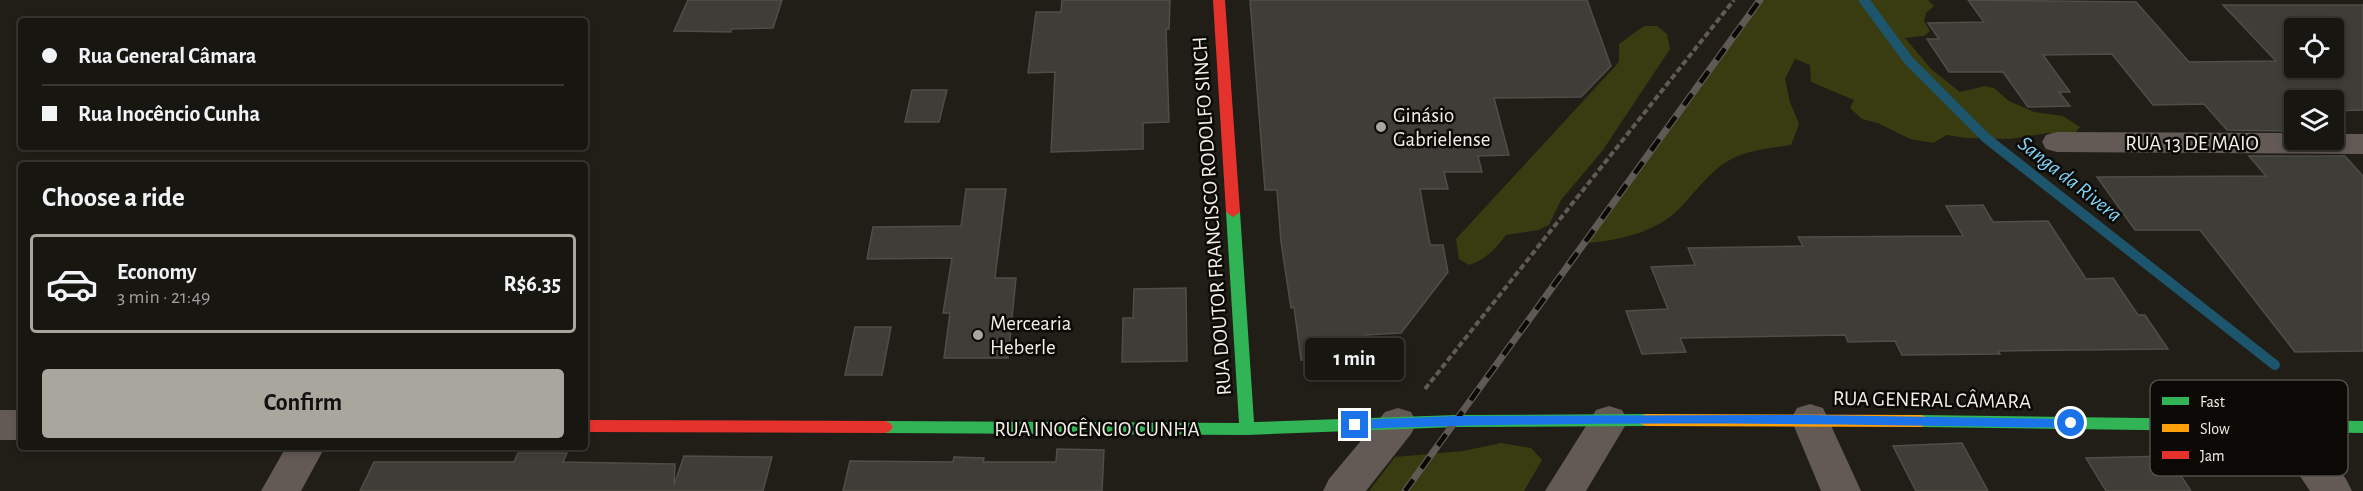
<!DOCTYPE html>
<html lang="en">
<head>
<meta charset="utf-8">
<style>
	body { margin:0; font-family:"Alegreya Sans",sans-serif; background:#211f19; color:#f1f3f6; height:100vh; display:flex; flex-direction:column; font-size:22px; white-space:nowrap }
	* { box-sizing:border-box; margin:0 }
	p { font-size:20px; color:#9f9f9f }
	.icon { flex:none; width:33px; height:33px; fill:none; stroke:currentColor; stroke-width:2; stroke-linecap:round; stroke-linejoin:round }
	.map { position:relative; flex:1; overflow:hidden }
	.details { position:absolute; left:18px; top:162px; width:570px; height:288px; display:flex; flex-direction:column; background:#181610; border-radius:6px; box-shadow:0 3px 9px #0003,0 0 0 2px #363530 }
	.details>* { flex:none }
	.guide { position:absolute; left:18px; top:18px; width:570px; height:132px; border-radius:6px; box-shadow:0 3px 9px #0003,0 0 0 2px #363530; display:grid; align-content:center; height:132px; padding:0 24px; background:#181610 }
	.buttons { position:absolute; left:2284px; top:18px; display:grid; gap:12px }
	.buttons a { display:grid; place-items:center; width:60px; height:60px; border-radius:6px; background:#181610; box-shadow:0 3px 9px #0003,0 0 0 2px #363530; font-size:30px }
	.end { position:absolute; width:27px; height:27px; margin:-14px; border:8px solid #1a73e8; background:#fff; box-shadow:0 0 0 3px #fff }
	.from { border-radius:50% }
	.bubble { position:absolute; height:42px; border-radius:6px; background:#181610; box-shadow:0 3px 9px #0003,0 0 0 2px #363530; font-size:20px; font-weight:600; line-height:42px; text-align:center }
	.guide b { display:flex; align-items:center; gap:21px; height:57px; font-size:22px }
	.guide b+b { border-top:2px solid #363530 }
	.guide i { width:15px; height:15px; background:#f1f3f6 }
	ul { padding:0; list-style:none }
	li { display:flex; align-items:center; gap:18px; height:99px; margin:0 12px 9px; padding:0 12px; border:3px solid transparent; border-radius:6px }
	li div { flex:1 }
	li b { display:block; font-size:22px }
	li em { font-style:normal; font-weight:600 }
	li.on { border-color:#a8a69d }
	li>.icon { width:54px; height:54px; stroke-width:1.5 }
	h2 { padding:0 24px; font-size:27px; line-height:72px }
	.primary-button { display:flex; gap:12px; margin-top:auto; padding:12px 24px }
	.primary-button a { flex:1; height:69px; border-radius:6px; background:#a8a69d; color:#111; font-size:24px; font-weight:600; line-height:69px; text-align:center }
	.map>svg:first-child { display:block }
	.green { fill:#393c10 }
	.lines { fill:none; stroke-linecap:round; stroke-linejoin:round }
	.stream { stroke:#1d566c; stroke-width:10 }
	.building { fill:#3f3d37; stroke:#4f4d47; stroke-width:1.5; fill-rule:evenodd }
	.path { stroke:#605a55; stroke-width:4; stroke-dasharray:6 3; stroke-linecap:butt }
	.street { fill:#635a56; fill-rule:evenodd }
	.fast { fill:#30b455; fill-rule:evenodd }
	.slow { fill:#ff9f0a; fill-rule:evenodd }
	.jam { fill:#e5322d; fill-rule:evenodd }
	.rail-casing { stroke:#5f5a55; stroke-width:7 }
	.rail { stroke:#0b0905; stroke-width:4.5; stroke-dasharray:14; stroke-linecap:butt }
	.route { fill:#1a73e8 }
	.poi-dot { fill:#a8a69d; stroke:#0b0905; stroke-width:2 }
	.labels { text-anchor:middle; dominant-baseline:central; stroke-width:5; stroke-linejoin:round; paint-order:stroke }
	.poi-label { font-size:21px; fill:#f2efe6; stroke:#0b0905; text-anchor:start }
	.street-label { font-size:21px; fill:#f2efe6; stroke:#0b0905 }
	.water-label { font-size:22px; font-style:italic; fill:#7ed4f9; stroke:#0b0905 }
	.key { fill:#0b0905; stroke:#504e48; stroke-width:1.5 }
	.key-label { font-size:16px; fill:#f2efe6 }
</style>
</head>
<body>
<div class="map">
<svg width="2363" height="491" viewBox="0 0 2363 491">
	<rect width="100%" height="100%" fill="#201e16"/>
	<g class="green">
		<path d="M1759,0H1928L1934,6L1926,13L1924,21L1930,31L1924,36L1905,38L1931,69L1960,92L1985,86L1994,88L2009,101L2034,112L2063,116L2080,127L2072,137L2048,133L2010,139L1966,138L1947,135L1933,143L1910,139L1878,123L1862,119L1850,108L1854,100L1811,82L1810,65L1795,59L1785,79L1790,102L1799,124L1791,145C1770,148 1747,150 1728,161C1709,172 1694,194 1679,209C1655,233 1617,241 1585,243Z"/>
		<path d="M1644,26H1657L1667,34L1670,49L1603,150L1561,200L1549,225L1538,230L1506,235C1496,249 1486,259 1469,265L1459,259L1456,239L1619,62V44Z"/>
		<path d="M1501,443L1531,448L1542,460L1524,491H1369L1395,457L1463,451Z"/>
	</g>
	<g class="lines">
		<path class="stream" d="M1864,0L1909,61L1986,138L2275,365"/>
	</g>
	<g class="building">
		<path d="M688,0H782L773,28L731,29V32L674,31Z"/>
		<path d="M1062,0H1170L1169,29H1166L1169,122L1143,123V149L1051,152L1055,72L1028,73L1036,12H1061Z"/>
		<path d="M1250,0H1587L1611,66L1581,97L1494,98L1509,155L1478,156L1482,172H1444L1448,189H1420L1430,245H1443L1448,272L1401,333L1365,335L1367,348L1331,349L1333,359L1301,360L1294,307L1291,308L1281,242L1277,190H1265Z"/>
		<path d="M1968,0L2136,2L2189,62L2276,61L2223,5H2363V110L2334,111V100H2295V131L2227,130L2204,104L2153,105L2112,54L2043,55L2070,92H2059L2070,106L2028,107L2003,72H1949L1927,39H1939L1928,23L1984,22ZM2295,28H2334V68H2295Z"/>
		<path d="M912,90H947L939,122H905Z"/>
		<path d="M2249,156H2345L2363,176V351L2295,352L2200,230H2135L2097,177L2266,176Z"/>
		<path d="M966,189H1006L995,278H1016L1008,358H944L950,313H943L952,258L867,259L873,227L961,226Z"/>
		<path d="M1983,205L1993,222L2048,221L2086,279L2113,278L2138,315H2145L2168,349L1998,351L2000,354L1902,355L1895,341L1848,342L1845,335L1680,338L1686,352L1642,354L1626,311L1668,309L1651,267L1695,265L1688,248L1803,246L1798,237L1963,236L1946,206Z"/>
		<path d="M1186,288L1187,361L1122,362L1123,318H1133L1134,289Z"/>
		<path d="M855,327H891L882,375H845Z"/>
		<path d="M1962,443L1988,491H1916L1893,446Z"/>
		<path d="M1057,449L1104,450L1102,491H843L850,461L953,462L954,457L984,458L983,462H1056Z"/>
		<path d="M518,453H567L563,462L675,464L674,485L684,456L772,457L763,491H360L374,462H514Z"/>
		<path d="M2168,456L2191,491H2106L2086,458Z"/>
	</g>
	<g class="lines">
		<path class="path" d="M1425,389L1734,0"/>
		<g class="street">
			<path d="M2057,132L2295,133V140H2334V134H2363V154L2057,152L2046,149L2042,142L2046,135Z"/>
			<path d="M1810,404L1823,408L1861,491H1821L1791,419L1797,408Z"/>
			<path d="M1609,406L1622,410L1628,421L1586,491H1545L1596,410Z"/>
			<path d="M1398,408L1411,412L1417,423L1411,434L1366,491H1323L1329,479L1385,412Z"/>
			<rect x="0" y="410" width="21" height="30"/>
			<path d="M2285,411L2298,415L2346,479L2352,491H2310L2266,426L2272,415Z"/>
			<path d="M286,447H325L301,491H261Z"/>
		</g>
		<g class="fast">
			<path d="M1233,207L1240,212L1254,422L1456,415L1646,414L1651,416L1654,420L1651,424L1646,426L1456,427L1247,435L885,433L880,431L877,427L880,423L885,421L1239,423L1226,212Z"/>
			<path d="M1921,415L2363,421V433L1921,427L1916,425L1913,421L1916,417Z"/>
		</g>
		<path class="slow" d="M1646,414L1921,415L1926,417L1929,421L1926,425L1921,427L1646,426L1641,424L1638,420L1641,416Z"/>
		<g class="jam">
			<path d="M1213,0H1225L1240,212L1233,217L1226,212Z"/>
			<path d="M585,420L885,421L890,423L893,427L890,431L885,433L585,432Z"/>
		</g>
		<defs>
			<path id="rail" d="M1405,491L1760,0"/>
		</defs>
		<use href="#rail" class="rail-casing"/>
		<use href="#rail" class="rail"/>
	</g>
	<path class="route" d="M1810,415L2071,419L2077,423L2071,428C1833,424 1593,420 1355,429L1349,425L1355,420L1456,416Z"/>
	<g class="poi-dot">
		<circle cx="1381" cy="127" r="6"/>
		<circle cx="978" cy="335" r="6"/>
	</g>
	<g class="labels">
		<g class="poi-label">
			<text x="1393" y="115">Ginásio<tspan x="1393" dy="24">Gabrielense</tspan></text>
			<text x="990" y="323">Mercearia<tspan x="990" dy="24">Heberle</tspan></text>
		</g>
		<g class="street-label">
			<text x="2192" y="143">RUA 13 DE MAIO</text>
			<text transform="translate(1212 216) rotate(-94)">RUA DOUTOR FRANCISCO RODOLFO SINCH</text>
			<text transform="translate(1932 400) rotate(1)">RUA GENERAL CÂMARA</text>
			<text x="1097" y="429">RUA INOCÊNCIO CUNHA</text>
		</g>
		<g class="water-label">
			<text transform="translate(2070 179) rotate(38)">Sanga da Rivera</text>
		</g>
	</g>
	<rect x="2150" y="380" width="198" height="96" rx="9" class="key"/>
	<rect x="2162" y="397" width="27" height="8" fill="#30b455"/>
	<rect x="2162" y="424" width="27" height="8" fill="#ff9f0a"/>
	<rect x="2162" y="451" width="27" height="8" fill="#e5322d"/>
	<g class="key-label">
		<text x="2200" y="407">Fast</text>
		<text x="2200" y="434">Slow</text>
		<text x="2200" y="461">Jam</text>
	</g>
</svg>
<div class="buttons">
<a><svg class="icon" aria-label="locate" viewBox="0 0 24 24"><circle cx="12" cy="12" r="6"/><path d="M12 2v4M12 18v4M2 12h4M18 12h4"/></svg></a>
<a><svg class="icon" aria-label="layers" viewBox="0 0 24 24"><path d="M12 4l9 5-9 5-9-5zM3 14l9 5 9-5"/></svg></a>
</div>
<i class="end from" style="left:2071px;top:423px"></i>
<i class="end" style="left:1355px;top:425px"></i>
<div class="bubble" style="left:1305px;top:338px;width:99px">1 min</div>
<div class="guide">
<b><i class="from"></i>Rua General Câmara</b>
<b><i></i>Rua Inocêncio Cunha</b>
</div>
<section class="details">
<h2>Choose a ride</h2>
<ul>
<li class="on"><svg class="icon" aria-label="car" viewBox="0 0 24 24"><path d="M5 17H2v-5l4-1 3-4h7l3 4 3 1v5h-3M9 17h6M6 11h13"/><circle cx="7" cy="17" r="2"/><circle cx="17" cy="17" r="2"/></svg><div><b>Economy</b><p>3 min · 21:49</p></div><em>R$6.35</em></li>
</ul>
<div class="primary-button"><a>Confirm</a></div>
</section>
</div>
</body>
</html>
